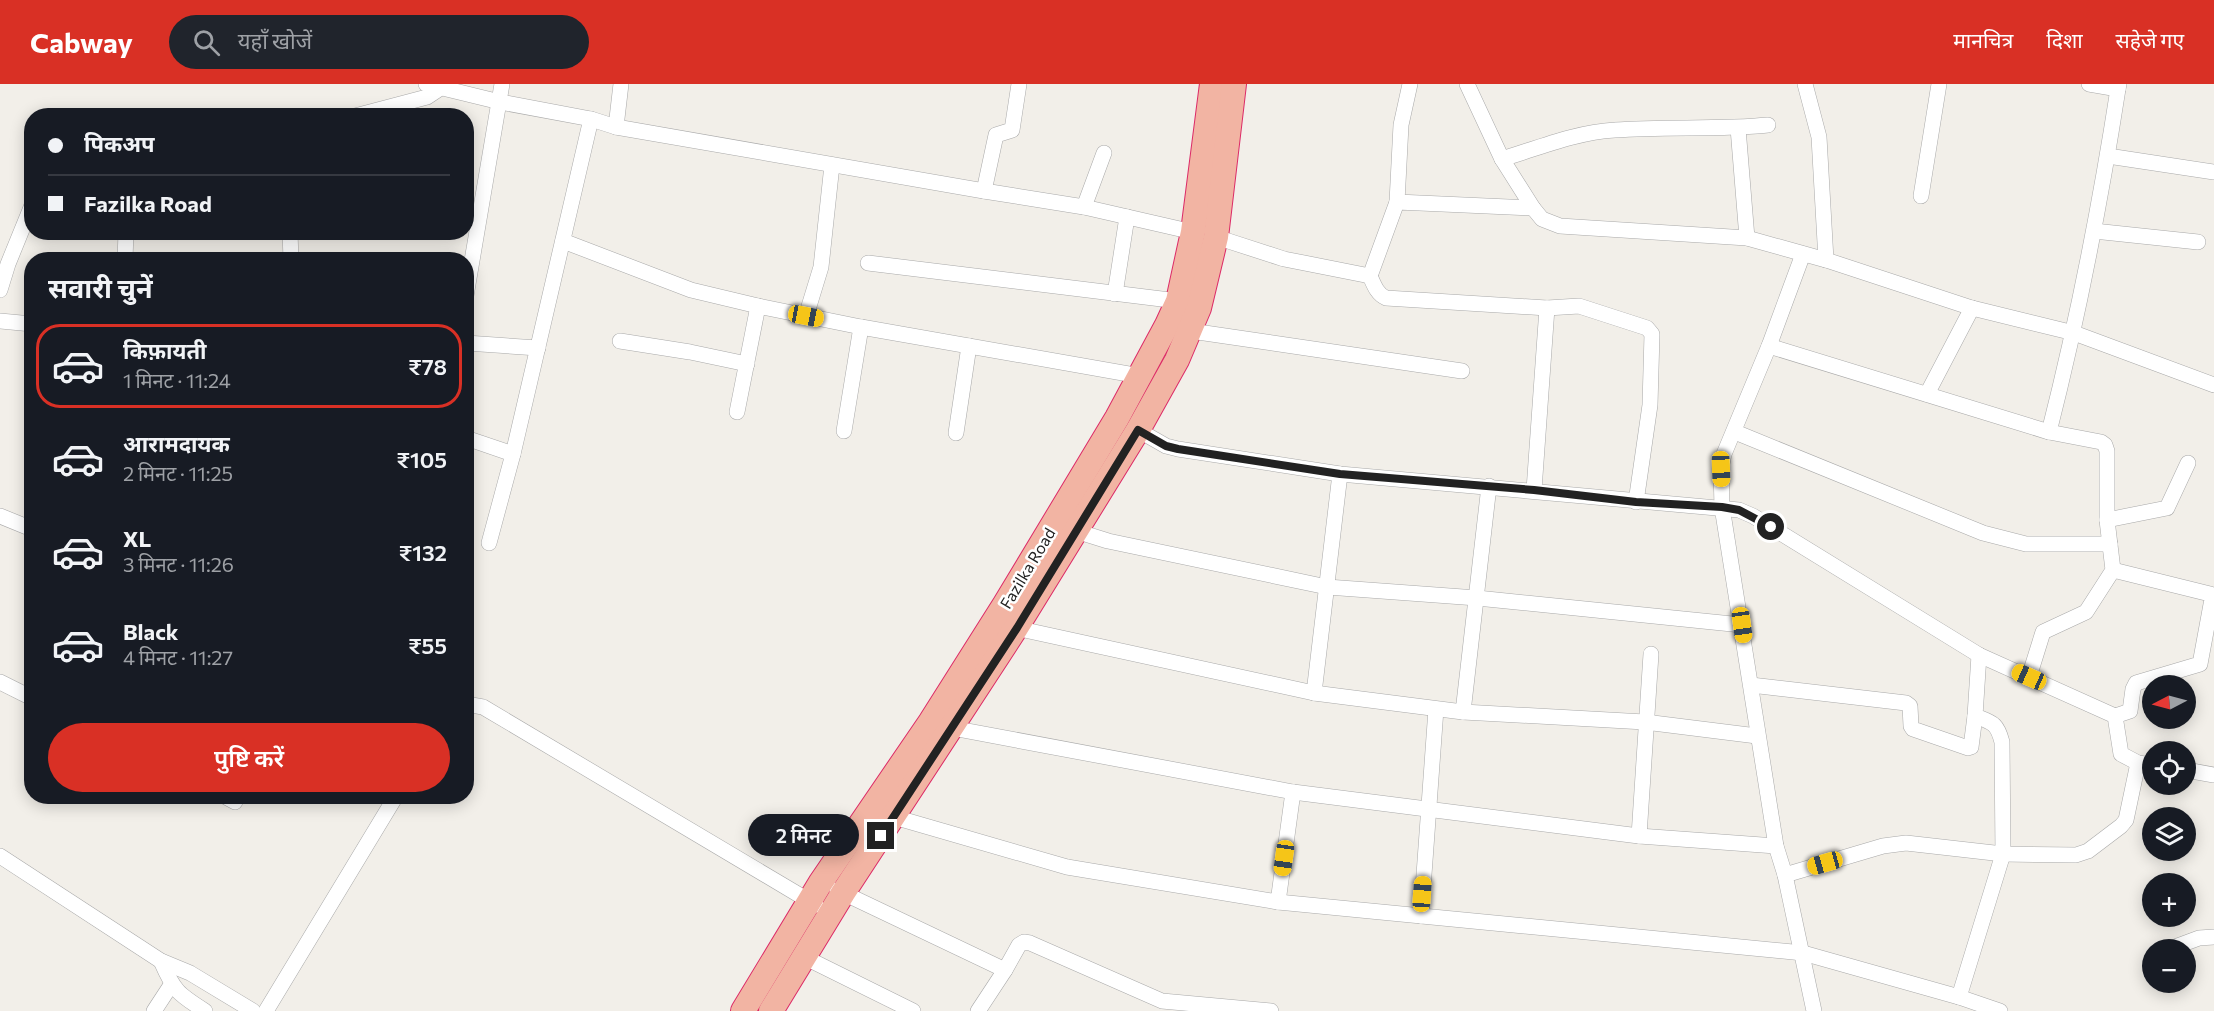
<!DOCTYPE html>
<html lang="hi">
<head>
<meta charset="utf-8">
<style>
	body { margin:0; font-family:Commissioner,"Noto Sans Devanagari",sans-serif; background:#20242c; color:#f1f3f6; height:100vh; display:flex; flex-direction:column; font-size:22px; white-space:nowrap }
	* { box-sizing:border-box; margin:0 }
	p { font-size:20px; color:#9ea1a6 }
	.icon { flex:none; width:33px; height:33px; fill:none; stroke:currentColor; stroke-width:2; stroke-linecap:round; stroke-linejoin:round }
	.map { position:relative; flex:1; overflow:hidden }
	.details { position:absolute; left:24px; top:168px; width:450px; height:552px; display:flex; flex-direction:column; background:#171b24; border-radius:24px; box-shadow:0 3px 15px #0003 }
	.details>* { flex:none }
	.top-card { position:absolute; left:24px; top:24px; width:450px; height:132px; border-radius:24px; box-shadow:0 3px 15px #0003; display:grid; align-content:center; height:132px; padding:0 24px; background:#171b24 }
	.needle { width:39px; rotate:264deg }
	.buttons { position:absolute; left:2142px; top:591px; display:grid; gap:12px }
	.buttons a { display:grid; place-items:center; width:54px; height:54px; border-radius:50%; background:#171b24; box-shadow:0 3px 15px #0003; font-size:30px }
	.end { position:absolute; width:27px; height:27px; margin:-14px; border:8px solid #222; background:#fff; box-shadow:0 0 0 3px #fff }
	.from { border-radius:50% }
	.bubble { position:absolute; height:42px; border-radius:21px; background:#171b24; box-shadow:0 3px 15px #0003; font-size:20px; font-weight:600; line-height:42px; text-align:center }
	.car { position:absolute; width:18px; height:36px; margin:-18px -9px; border-radius:8px; box-shadow:0 0 4px 2px #0007; background:linear-gradient(#f5c518 24%,#345 0 40%,#f5c518 0 76%,#345 0 86%,#f5c518 0) }
	.top-card b { display:flex; align-items:center; gap:21px; height:57px; font-size:22px }
	.top-card b+b { border-top:2px solid #363941 }
	.top-card i { width:15px; height:15px; background:#f1f3f6 }
	ul { padding:0; list-style:none }
	li { display:flex; align-items:center; gap:18px; height:84px; margin:0 12px 9px; padding:0 12px; border:3px solid transparent; border-radius:24px }
	li div { flex:1 }
	li b { display:block; font-size:22px }
	li em { font-style:normal; font-weight:600 }
	li.active { border-color:#d93025 }
	li>.icon { width:54px; height:54px; stroke-width:1.5 }
	h2 { padding:0 24px; font-size:27px; line-height:72px }
	.action { display:flex; gap:12px; margin-top:auto; padding:12px 24px }
	.action a { flex:1; height:69px; border-radius:36px; background:#d93025; color:#fff; font-size:24px; font-weight:600; line-height:69px; text-align:center }
	header { display:flex; align-items:center; gap:36px; box-sizing:border-box; height:84px; padding:0 30px; background:#d93025; color:#fff }
	header strong { font-size:28px }
	nav { display:flex; gap:33px; margin-inline-start:auto; font-size:21px }
	.search { width:420px; height:54px; background:#20242c; display:flex; align-items:center; gap:15px; box-sizing:border-box; padding:0 21px; border-radius:33px; color:#9ea1a6; font-size:22px }
	.map>svg:first-child { display:block }
	.lines { fill:none; stroke-linecap:round; stroke-linejoin:round }
	.minor-casing { stroke:#a9a9a9; stroke-width:16 }
	.trunk-casing { stroke:#dc2a67; stroke-width:26 }
	.minor { stroke:#fff; stroke-width:15 }
	.trunk { stroke:#f2b4a3; stroke-width:24 }
	.route { stroke:#222; stroke-width:8 }
	.labels { text-anchor:middle; dominant-baseline:central; stroke-width:5; stroke-linejoin:round; paint-order:stroke }
	.street-label { font-size:16px; fill:#222; stroke:#fff }
</style>
</head>
<body>
<header>
<strong>Cabway</strong>
<div class="search"><svg class="icon" aria-label="search" viewBox="0 0 24 24"><circle cx="10" cy="10" r="6"/><path d="M15 15l6 6"/></svg>यहाँ खोजें</div>
<nav><a>मानचित्र</a><a>दिशा</a><a>सहेजे गए</a></nav>
</header>
<div class="map">
<svg width="2214" height="927" viewBox="0 0 2214 927">
	<rect width="100%" height="100%" fill="#f2efe9"/>
	<g class="lines">
		<defs>
			<g id="minor">
				<path d="M426,0L500,18L591,35L616,43L984,107L1084,123L1193,148"/>
				<path d="M1467,0L1502,75L1533,124L1542,135L1560,142L1747,154L1826,176L1972,224L2074,249L2214,301"/>
				<path d="M1805,0L1819,53L1826,176"/>
				<path d="M2089,0L2118,5L2119,0"/>
				<path d="M355,32L427,13L442,3"/>
				<path d="M616,43L621,0"/>
				<path d="M1738,44L1747,154"/>
				<path d="M2108,72L2214,88"/>
				<path d="M1502,75C1538,64 1577,48 1615,46C1666,42 1717,46 1768,41"/>
				<path d="M984,107L996,51L1012,46L1019,0"/>
				<path d="M1921,112L1939,0"/>
				<path d="M1397,118L1401,41L1410,0"/>
				<path d="M1084,123L1104,69"/>
				<path d="M2094,147L2198,158"/>
				<path d="M290,148L291,176"/>
				<path d="M1216,153L1284,175L1370,192L1397,118L1533,124"/>
				<path d="M563,157L691,206L758,222L861,243L1140,292"/>
				<path d="M1803,170L1769,262L1724,370L1721,385L1722,423L1776,762L1785,791L1814,927"/>
				<path d="M125,176L126,148"/>
				<path d="M868,179L1178,217"/>
				<path d="M1370,192C1374,201 1377,210 1386,214L1547,224L1534,406"/>
				<path d="M0,206L8,180L32,121"/>
				<path d="M1115,210L1127,133"/>
				<path d="M466,212L502,0"/>
				<path d="M1547,224L1579,222L1647,244L1652,250L1650,321L1636,418"/>
				<path d="M806,232L821,183L832,81"/>
				<path d="M0,237L32,240"/>
				<path d="M1191,247L1462,287"/>
				<path d="M620,257L690,268L747,280"/>
				<path d="M466,259L538,264"/>
				<path d="M1769,262L2049,348L2101,358L2105,361L2107,367V436L2113,486L2086,528L2043,548L2029,593"/>
				<path d="M1927,310L1972,224"/>
				<path d="M737,328L758,222"/>
				<path d="M1138,346L1166,362L1178,365L1340,390L1739,426L1753,432L1979,571L2115,632L2121,670L2138,679L2152,681"/>
				<path d="M844,347L861,243"/>
				<path d="M1735,348L1983,449L2026,460H2110"/>
				<path d="M2049,348C2078,234 2100,121 2118,5"/>
				<path d="M956,349L969,262"/>
				<path d="M466,354L513,370"/>
				<path d="M0,432L32,445"/>
				<path d="M2107,436L2167,424L2188,379"/>
				<path d="M1076,447L1108,457L1327,503L1477,514L1742,541"/>
				<path d="M489,459L513,370L591,35"/>
				<path d="M2113,486L2210,510L2212,515L2200,580L2136,599L2133,605L2130,627L2115,632"/>
				<path d="M1016,544L1314,609L1463,628L1645,638L1757,652"/>
				<path d="M0,598L32,614"/>
				<path d="M1751,601L1906,619L1910,622L1911,642L1913,645L1968,664L1971,663L1975,632"/>
				<path d="M1314,609L1340,390"/>
				<path d="M466,620L483,623L816,821"/>
				<path d="M1463,628L1489,402"/>
				<path d="M952,644L1293,708L1639,752L1776,762"/>
				<path d="M2186,686L2214,691"/>
				<path d="M224,712L235,718"/>
				<path d="M894,733L1067,783L1278,818L1803,869L1959,913L2000,927"/>
				<path d="M1639,752L1651,570"/>
				<path d="M0,772L161,877L190,889L253,927"/>
				<path d="M1785,791L1883,762L1906,759L2003,770L2076,771L2088,767L2121,742L2126,736L2138,679"/>
				<path d="M837,806L1005,886L1019,861L1024,858L1030,859L1162,917L1271,927"/>
				<path d="M1278,818L1293,708"/>
				<path d="M1421,832L1436,625"/>
				<path d="M2172,864L2199,854L2214,853"/>
				<path d="M804,873L913,927"/>
				<path d="M161,877C174,907 178,910 205,927"/>
				<path d="M1959,913L2003,770L2002,658C1997,639 1993,639 1975,632L1979,571"/>
				<path d="M154,927L171,901"/>
				<path d="M266,927L396,712"/>
				<path d="M978,927L1005,886"/>
			</g>
			<g id="trunk">
				<path d="M743,927L821,798L931,637L1005,520L1117,334L1167,241L1178,217L1193,148L1212,0"/>
				<path d="M771,927L843,809L1016,544L1138,346L1177,276L1199,224L1216,153L1234,0"/>
			</g>
		</defs>
		<use href="#minor" class="minor-casing"/>
		<use href="#trunk" class="trunk-casing"/>
		<use href="#minor" class="minor"/>
		<use href="#trunk" class="trunk"/>
	</g>
	<g class="lines">
		<path class="route" d="M881,752L1017,544L1138,346L1166,362L1178,365L1340,390L1534,406L1636,418L1722,423L1739,426L1771,443"/>
	</g>
	<g class="labels">
		<g class="street-label">
			<text transform="translate(1027 484) rotate(-59)">Fazilka Road</text>
		</g>
	</g>
</svg>
<div class="buttons">
<a><svg class="needle" viewBox="-14 -14 28 28"><path d="M0-13l5 13h-10z" fill="#e53935"/><path d="M0 13l5-13h-10z" fill="#9ea1a6"/></svg></a>
<a><svg class="icon" aria-label="locate" viewBox="0 0 24 24"><circle cx="12" cy="12" r="6"/><path d="M12 2v4M12 18v4M2 12h4M18 12h4"/></svg></a>
<a><svg class="icon" aria-label="layers" viewBox="0 0 24 24"><path d="M12 4l9 5-9 5-9-5zM3 14l9 5 9-5"/></svg></a>
<a>+</a>
<a>−</a>
</div>
<i class="end from" style="left:1771px;top:443px"></i>
<i class="end" style="left:881px;top:752px"></i>
<div class="bubble" style="left:748px;top:730px;width:111px">2 मिनट</div>
<i class="car" style="left:806px;top:232px;rotate:101deg"></i>
<i class="car" style="left:1721px;top:385px;rotate:178deg"></i>
<i class="car" style="left:1742px;top:541px;rotate:172deg"></i>
<i class="car" style="left:2029px;top:593px;rotate:294deg"></i>
<i class="car" style="left:1284px;top:774px;rotate:188deg"></i>
<i class="car" style="left:1825px;top:779px;rotate:254deg"></i>
<i class="car" style="left:1422px;top:810px;rotate:4deg"></i>
<div class="top-card">
<b><i class="from"></i>पिकअप</b>
<b><i></i>Fazilka Road</b>
</div>
<section class="details">
<h2>सवारी चुनें</h2>
<ul>
<li class="active"><svg class="icon" aria-label="car" viewBox="0 0 24 24"><path d="M5 17H2v-5l4-1 3-4h7l3 4 3 1v5h-3M9 17h6M6 11h13"/><circle cx="7" cy="17" r="2"/><circle cx="17" cy="17" r="2"/></svg><div><b>किफ़ायती</b><p>1 मिनट · 11:24</p></div><em>₹78</em></li>
<li><svg class="icon" aria-label="car" viewBox="0 0 24 24"><path d="M5 17H2v-5l4-1 3-4h7l3 4 3 1v5h-3M9 17h6M6 11h13"/><circle cx="7" cy="17" r="2"/><circle cx="17" cy="17" r="2"/></svg><div><b>आरामदायक</b><p>2 मिनट · 11:25</p></div><em>₹105</em></li>
<li><svg class="icon" aria-label="car" viewBox="0 0 24 24"><path d="M5 17H2v-5l4-1 3-4h7l3 4 3 1v5h-3M9 17h6M6 11h13"/><circle cx="7" cy="17" r="2"/><circle cx="17" cy="17" r="2"/></svg><div><b>XL</b><p>3 मिनट · 11:26</p></div><em>₹132</em></li>
<li><svg class="icon" aria-label="car" viewBox="0 0 24 24"><path d="M5 17H2v-5l4-1 3-4h7l3 4 3 1v5h-3M9 17h6M6 11h13"/><circle cx="7" cy="17" r="2"/><circle cx="17" cy="17" r="2"/></svg><div><b>Black</b><p>4 मिनट · 11:27</p></div><em>₹55</em></li>
</ul>
<div class="action"><a>पुष्टि करें</a></div>
</section>
</div>
</body>
</html>
